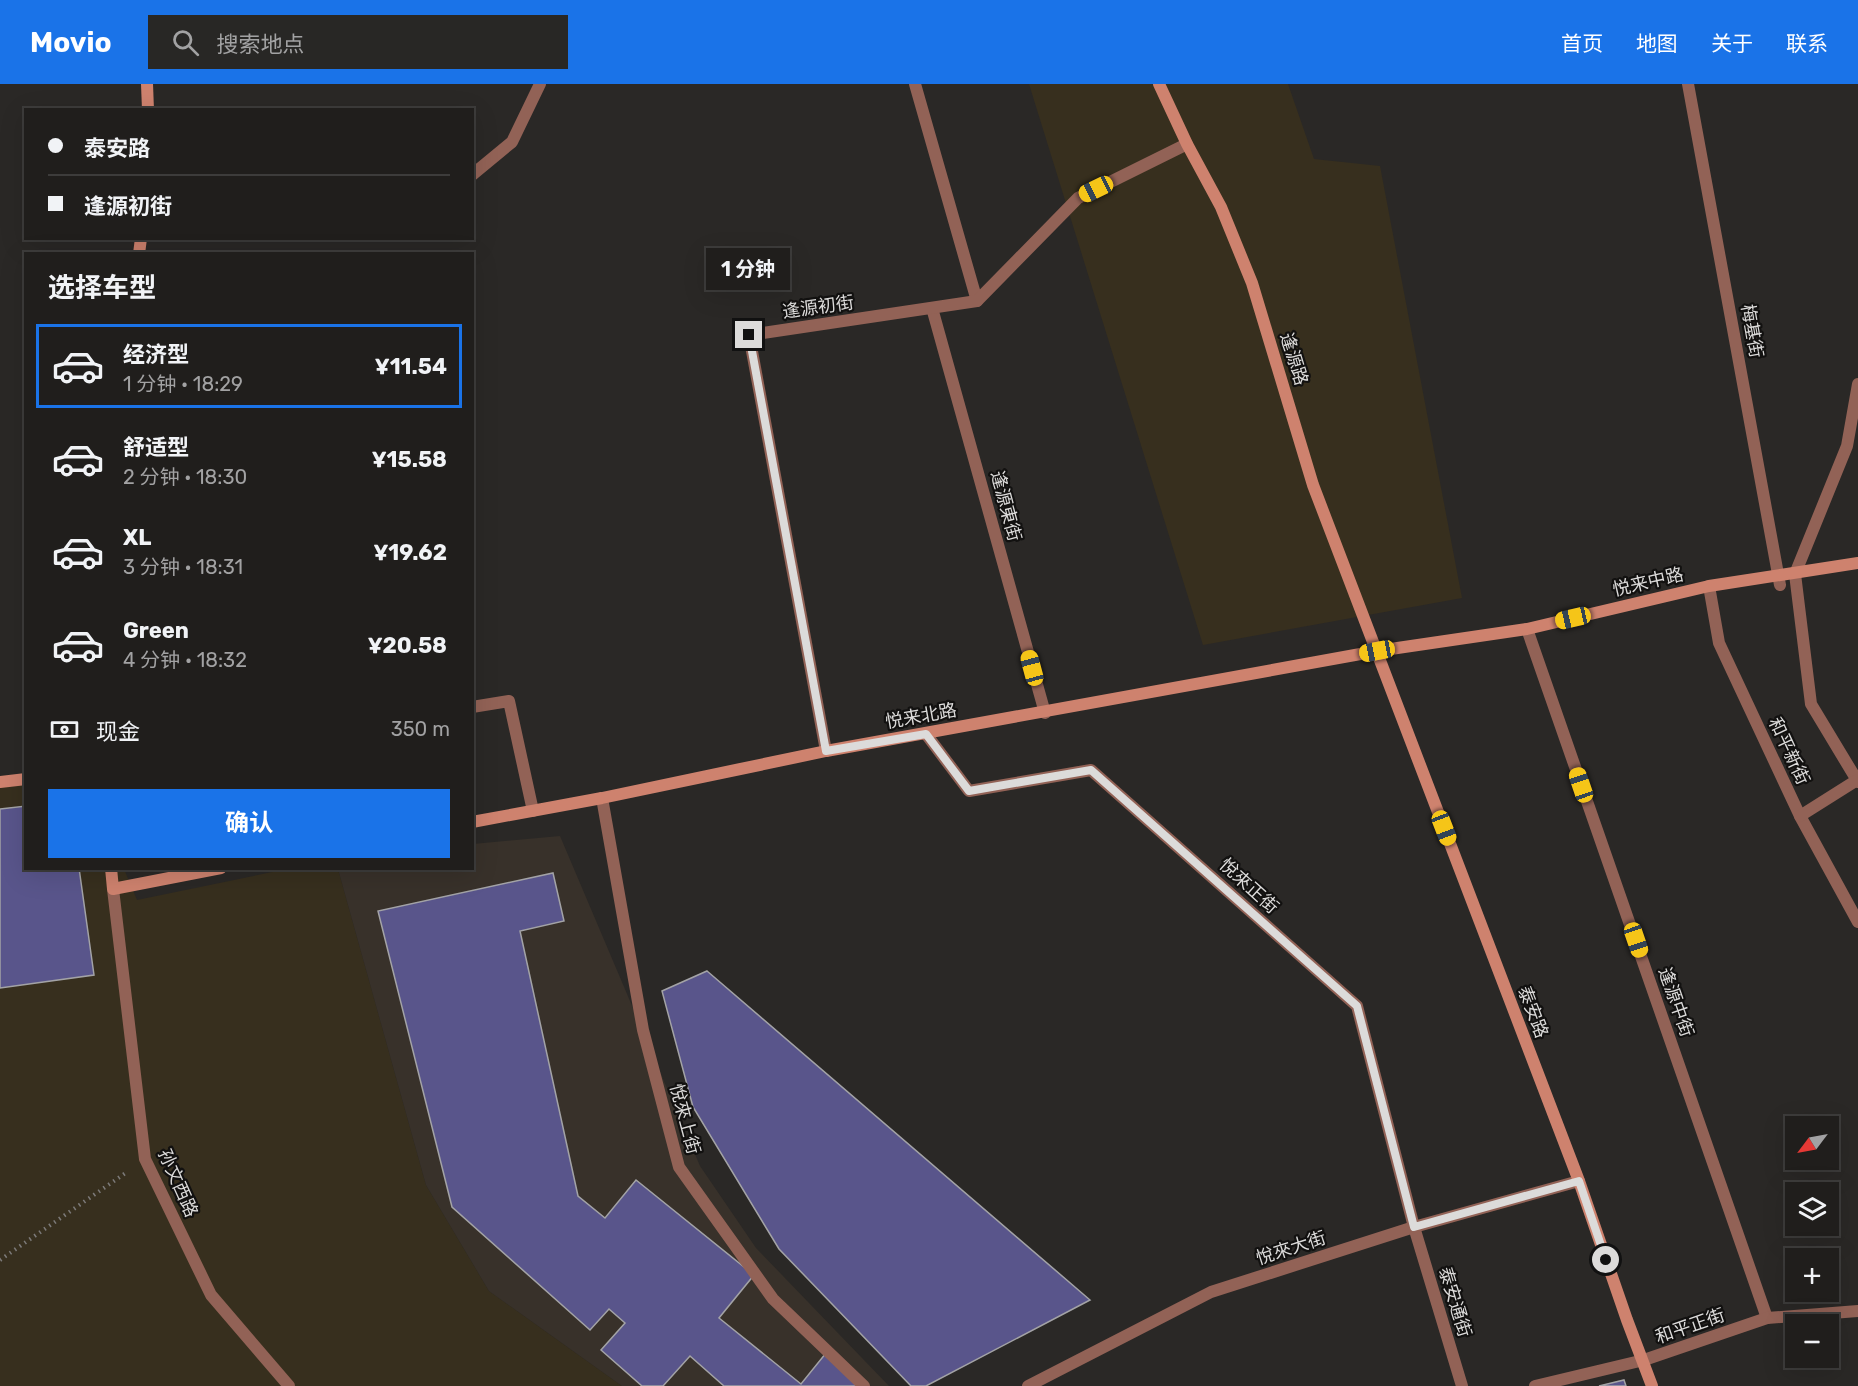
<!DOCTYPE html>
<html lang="zh">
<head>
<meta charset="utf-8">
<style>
	body { margin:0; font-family:Rubik,"Noto Sans SC",sans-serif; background:#282725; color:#f1f3f6; height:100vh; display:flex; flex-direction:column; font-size:22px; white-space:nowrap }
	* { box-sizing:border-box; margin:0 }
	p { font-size:20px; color:#a2a2a3 }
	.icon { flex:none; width:33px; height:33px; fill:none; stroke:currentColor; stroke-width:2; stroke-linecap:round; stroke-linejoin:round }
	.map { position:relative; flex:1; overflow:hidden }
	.side { position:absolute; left:24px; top:168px; width:450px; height:618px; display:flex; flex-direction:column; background:#201e1c; border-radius:0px; box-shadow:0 6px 24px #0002,0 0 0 2px #3d3c3b }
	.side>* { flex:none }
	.hud { position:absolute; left:24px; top:24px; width:450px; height:132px; border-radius:0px; box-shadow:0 6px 24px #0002,0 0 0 2px #3d3c3b; display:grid; align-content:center; height:132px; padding:0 24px; background:#201e1c }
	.needle { width:39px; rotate:238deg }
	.tools { position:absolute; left:1785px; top:1032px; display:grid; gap:12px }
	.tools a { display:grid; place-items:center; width:54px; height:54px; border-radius:0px; background:#201e1c; box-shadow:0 6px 24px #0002,0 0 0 2px #3d3c3b; font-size:30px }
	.end { position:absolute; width:27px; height:27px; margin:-14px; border:8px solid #dcdbda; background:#111; box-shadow:0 0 0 3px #111 }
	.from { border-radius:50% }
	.bubble { position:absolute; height:42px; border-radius:0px; background:#201e1c; box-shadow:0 6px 24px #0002,0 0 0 2px #3d3c3b; font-size:20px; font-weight:700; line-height:42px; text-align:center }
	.car { position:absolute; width:18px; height:36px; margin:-18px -9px; border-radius:8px; box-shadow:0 0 4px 2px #0007; background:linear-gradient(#f5c518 24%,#345 0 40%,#f5c518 0 76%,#345 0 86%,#f5c518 0) }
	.hud b { display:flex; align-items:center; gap:21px; height:57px; font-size:22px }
	.hud b+b { border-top:2px solid #3d3c3b }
	.hud i { width:15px; height:15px; background:#f1f3f6 }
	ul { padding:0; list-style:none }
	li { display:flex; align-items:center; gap:18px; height:84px; margin:0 12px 9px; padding:0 12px; border:3px solid transparent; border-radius:0px }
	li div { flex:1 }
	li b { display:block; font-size:22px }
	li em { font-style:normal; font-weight:700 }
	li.active { border-color:#1a73e8 }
	li>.icon { width:54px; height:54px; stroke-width:1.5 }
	h2 { padding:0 24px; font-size:27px; line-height:72px }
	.pay { display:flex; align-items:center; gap:15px; height:66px; padding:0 24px; font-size:22px }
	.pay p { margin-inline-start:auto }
	.primary-button { display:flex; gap:12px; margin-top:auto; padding:12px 24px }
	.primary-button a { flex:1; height:69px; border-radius:0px; background:#1a73e8; color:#fff; font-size:24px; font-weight:700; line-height:69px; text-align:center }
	header { display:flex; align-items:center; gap:36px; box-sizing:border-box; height:84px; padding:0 30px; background:#1a73e8; color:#fff }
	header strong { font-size:28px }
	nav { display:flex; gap:33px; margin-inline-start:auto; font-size:21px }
	.search { width:420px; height:54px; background:#282725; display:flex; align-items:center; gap:15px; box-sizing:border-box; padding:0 21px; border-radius:0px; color:#a2a2a3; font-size:22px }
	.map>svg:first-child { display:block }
	.commercial { fill:#372f1e }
	.built { fill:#38312a }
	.building { fill:#59558b; stroke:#a3a3a6; stroke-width:1.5 }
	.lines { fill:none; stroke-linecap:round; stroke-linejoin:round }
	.path { stroke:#7c7a79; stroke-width:4; stroke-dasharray:1.5 4.5; stroke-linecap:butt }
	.street { stroke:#926256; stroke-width:12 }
	.secondary { stroke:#ce826e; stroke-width:12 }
	.route { stroke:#dcdbda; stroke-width:8 }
	.labels { text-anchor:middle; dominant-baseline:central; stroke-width:4.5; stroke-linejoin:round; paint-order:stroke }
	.street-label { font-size:18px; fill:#dcdbda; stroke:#121110 }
</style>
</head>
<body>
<header>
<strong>Movio</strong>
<div class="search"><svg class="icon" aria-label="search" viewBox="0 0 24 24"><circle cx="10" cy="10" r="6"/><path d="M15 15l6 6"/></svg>搜索地点</div>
<nav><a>首页</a><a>地图</a><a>关于</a><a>联系</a></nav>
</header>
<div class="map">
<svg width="1858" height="1302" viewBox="0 0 1858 1302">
	<rect width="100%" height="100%" fill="#2a2826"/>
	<g class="commercial">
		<path d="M1029,0H1288L1314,75L1380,82L1462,514L1203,561Z"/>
		<path d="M25,699L26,784L124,785L137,816L287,785H338L426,1101L489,1207L622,1302H0V701Z"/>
	</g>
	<path class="built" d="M560,752L700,1082L756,1164L889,1302H622L489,1207L426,1101L338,785L472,784L473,760Z"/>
	<g class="building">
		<path d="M26,722V784H79L94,891L0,904V725Z"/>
		<path d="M553,789L564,837L520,847L578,1112L605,1134L636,1096L754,1191L719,1234L801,1300L826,1269L867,1302H724L690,1272L663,1302H642L601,1266L625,1239L609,1225L590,1246L452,1123L378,827Z"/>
		<path d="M707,887L1090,1216L926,1302H911L779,1165L693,1023L662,907Z"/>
		<path d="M1624,1296L1626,1302H1599Z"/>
	</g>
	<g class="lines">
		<path class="path" d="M0,1176L127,1088"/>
		<g class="street">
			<path d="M915,0L977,217"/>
			<path d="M1688,0L1780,501"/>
			<path d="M472,91L512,58L540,0"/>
			<path d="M932,224L1045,629"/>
			<path d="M1858,300L1847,362L1795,490L1811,620L1858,698"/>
			<path d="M1709,502L1719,559L1800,732L1858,838"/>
			<path d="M1527,545L1767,1234"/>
			<path d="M472,623L509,617L533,727"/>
			<path d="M926,650L969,707L1091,686L1357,922L1414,1143L1462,1302"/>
			<path d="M826,667L749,251L977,217L1078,114L1187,60"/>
			<path d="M602,714L643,946L679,1083L773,1215L864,1302"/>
			<path d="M1800,732L1857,696"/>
			<path d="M113,805L145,1075L211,1211L289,1302"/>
			<path d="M1028,1302L1211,1208L1414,1143L1579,1097"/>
			<path d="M1535,1302L1644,1276L1767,1234L1858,1227"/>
		</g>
		<g class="secondary">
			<path d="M147,0L148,26"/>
			<path d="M1159,0L1187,60L1221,123L1252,199L1313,401L1579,1097L1627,1236L1652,1302"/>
			<path d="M139,170L141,154"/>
			<path d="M0,698L26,695"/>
			<path d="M472,738L602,714L826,667L1377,567L1527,545L1709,502L1858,479"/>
			<path d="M111,784L113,805L221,784"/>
		</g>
	</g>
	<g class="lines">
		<path class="route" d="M749,251L826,667L926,650L969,707L1091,686L1357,922L1414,1143L1579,1097L1606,1176"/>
	</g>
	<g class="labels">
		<g class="street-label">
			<text transform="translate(818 223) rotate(-8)">逢源初街</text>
			<text transform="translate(1752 247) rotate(80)">梅基街</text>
			<text transform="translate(1294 275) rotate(73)">逢源路</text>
			<text transform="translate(1006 422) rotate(75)">逢源東街</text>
			<text transform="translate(1648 498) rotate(-13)">悦来中路</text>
			<text transform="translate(921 632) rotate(-10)">悦来北路</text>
			<text transform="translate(1789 667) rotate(65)">和平新街</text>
			<text transform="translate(1249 802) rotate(42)">悅來正街</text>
			<text transform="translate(1676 918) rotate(71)">逢源中街</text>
			<text transform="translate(1533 928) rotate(69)">泰安路</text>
			<text transform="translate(685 1035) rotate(75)">悅來上街</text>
			<text transform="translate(178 1099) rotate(66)">孙文西路</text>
			<text transform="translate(1291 1164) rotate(-18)">悅來大街</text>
			<text transform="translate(1455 1218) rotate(73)">泰安通街</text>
			<text transform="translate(1690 1242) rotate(-19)">和平正街</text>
		</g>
	</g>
</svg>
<div class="tools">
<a><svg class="needle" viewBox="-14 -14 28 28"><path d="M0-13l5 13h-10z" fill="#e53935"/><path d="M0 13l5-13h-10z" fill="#a2a2a3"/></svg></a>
<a><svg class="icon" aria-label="layers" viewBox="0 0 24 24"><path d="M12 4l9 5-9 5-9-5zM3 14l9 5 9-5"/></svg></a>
<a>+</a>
<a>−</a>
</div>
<i class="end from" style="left:1606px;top:1176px"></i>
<i class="end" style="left:749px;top:251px"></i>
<div class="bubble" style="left:706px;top:164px;width:84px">1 分钟</div>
<i class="car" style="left:1096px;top:105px;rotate:244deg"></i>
<i class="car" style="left:1573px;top:534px;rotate:257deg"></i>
<i class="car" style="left:1377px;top:567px;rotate:259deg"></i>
<i class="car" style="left:1032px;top:584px;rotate:345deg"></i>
<i class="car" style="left:1581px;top:701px;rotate:341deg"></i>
<i class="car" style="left:1444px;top:744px;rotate:159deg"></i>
<i class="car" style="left:1636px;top:856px;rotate:161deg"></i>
<div class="hud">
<b><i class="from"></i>泰安路</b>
<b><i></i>逢源初街</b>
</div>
<section class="side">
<h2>选择车型</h2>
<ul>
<li class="active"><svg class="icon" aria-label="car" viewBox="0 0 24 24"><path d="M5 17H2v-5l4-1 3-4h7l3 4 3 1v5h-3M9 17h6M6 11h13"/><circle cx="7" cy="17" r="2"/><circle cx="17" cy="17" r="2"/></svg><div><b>经济型</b><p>1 分钟 · 18:29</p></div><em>¥11.54</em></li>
<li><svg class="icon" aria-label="car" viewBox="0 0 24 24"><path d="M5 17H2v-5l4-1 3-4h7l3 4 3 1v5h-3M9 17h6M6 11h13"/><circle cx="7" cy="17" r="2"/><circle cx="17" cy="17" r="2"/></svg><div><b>舒适型</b><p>2 分钟 · 18:30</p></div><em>¥15.58</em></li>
<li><svg class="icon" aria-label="car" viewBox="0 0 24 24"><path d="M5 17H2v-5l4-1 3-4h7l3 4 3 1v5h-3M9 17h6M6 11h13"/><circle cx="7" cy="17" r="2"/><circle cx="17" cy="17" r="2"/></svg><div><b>XL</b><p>3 分钟 · 18:31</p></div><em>¥19.62</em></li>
<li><svg class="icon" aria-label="car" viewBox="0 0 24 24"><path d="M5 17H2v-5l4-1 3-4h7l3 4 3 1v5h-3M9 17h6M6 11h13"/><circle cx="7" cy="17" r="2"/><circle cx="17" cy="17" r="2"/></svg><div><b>Green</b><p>4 分钟 · 18:32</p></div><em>¥20.58</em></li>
</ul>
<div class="pay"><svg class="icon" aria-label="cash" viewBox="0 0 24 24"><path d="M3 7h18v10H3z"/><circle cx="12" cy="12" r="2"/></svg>现金<p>350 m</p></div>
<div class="primary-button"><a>确认</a></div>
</section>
</div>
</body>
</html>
